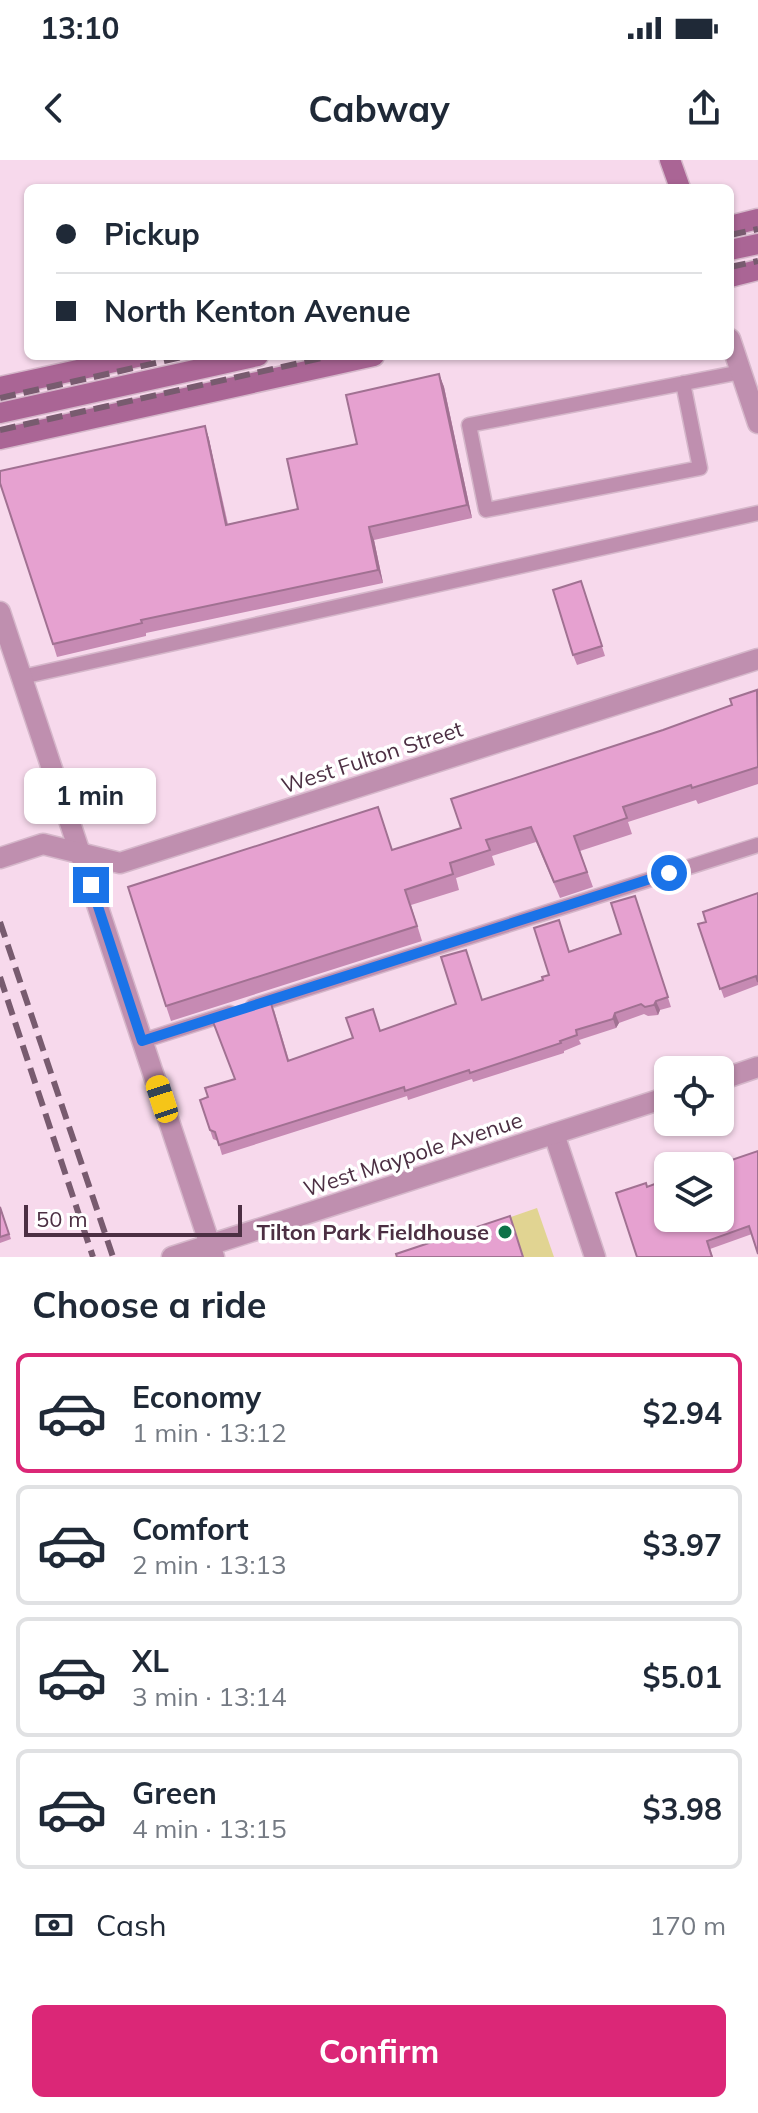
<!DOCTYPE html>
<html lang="en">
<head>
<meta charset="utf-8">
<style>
	body { margin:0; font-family:Mulish,sans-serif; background:#f2f2f3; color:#1f2937; height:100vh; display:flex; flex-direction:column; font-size:30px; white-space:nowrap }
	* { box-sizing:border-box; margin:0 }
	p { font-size:26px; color:#747a83 }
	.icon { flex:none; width:44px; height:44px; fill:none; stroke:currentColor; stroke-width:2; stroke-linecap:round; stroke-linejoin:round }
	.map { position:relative; height:1097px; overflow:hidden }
	.side { display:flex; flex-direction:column; background:#fff; flex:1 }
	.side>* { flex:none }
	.top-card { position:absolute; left:24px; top:24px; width:710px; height:176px; border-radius:12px; box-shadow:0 2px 6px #0004; display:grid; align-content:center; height:176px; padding:0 32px; background:#fff }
	.fabs { position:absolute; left:654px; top:896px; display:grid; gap:16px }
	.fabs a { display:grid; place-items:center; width:80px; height:80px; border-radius:12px; background:#fff; box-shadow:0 2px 6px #0004; font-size:40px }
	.scale { position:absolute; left:24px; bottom:20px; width:218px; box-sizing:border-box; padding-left:8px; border:4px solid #4c2f43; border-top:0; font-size:22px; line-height:28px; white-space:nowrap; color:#4c2f43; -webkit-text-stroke:6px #fff; paint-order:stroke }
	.end { position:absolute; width:36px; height:36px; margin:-18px; border:10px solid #1a73e8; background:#fff; box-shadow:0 0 0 4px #fff }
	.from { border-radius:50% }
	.bubble { position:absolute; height:56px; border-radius:12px; background:#fff; box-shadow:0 2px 6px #0004; font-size:26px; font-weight:700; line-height:56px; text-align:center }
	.car { position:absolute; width:24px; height:48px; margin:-24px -12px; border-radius:10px; box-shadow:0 0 6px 2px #0007; background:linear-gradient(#f5c518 24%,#345 0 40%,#f5c518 0 76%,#345 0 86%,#f5c518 0) }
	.top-card b { display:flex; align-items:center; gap:28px; height:76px; font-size:30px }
	.top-card b+b { border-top:2px solid #e0e1e3 }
	.top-card i { width:20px; height:20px; background:#1f2937 }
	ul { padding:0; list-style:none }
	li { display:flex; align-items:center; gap:24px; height:120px; margin:0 16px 12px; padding:0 16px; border:4px solid #e0e1e3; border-radius:12px }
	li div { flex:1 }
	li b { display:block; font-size:30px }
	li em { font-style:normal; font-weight:700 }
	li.active { border-color:#db2777 }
	li>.icon { width:72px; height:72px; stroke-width:1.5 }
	h2 { padding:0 32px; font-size:36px; line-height:96px }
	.pay { display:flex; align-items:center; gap:20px; height:88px; padding:0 32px; font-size:30px }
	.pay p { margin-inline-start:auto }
	.action { display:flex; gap:16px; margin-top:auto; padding:16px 32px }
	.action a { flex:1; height:92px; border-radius:12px; background:#db2777; color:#fff; font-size:32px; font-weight:700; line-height:92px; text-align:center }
	.status { display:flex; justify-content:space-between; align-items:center; height:56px; padding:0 40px; background:#fff; direction:ltr }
	.status svg { height:22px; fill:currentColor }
	header { display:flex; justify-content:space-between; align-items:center; height:104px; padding:0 32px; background:#fff; font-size:36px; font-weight:700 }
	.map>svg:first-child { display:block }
	.green { fill:#e1d492 }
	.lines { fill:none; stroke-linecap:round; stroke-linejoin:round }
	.lane-casing { stroke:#d5b7ca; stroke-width:17 }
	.street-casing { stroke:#d5b7ca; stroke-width:23 }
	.secondary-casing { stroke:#d5b7ca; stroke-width:23 }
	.lane { stroke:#bf8faf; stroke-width:14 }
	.street { stroke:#bf8faf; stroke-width:20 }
	.secondary { stroke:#aa6595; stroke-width:20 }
	.rail { stroke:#785b6f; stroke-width:6; stroke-dasharray:16 8; stroke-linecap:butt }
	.wall { fill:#c68ab3 }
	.shaded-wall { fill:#a17192 }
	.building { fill:#e6a1d0; stroke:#a17192; stroke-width:2 }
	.route { stroke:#1a73e8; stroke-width:10 }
	.poi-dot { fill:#0e7248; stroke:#fff; stroke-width:3 }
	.labels { text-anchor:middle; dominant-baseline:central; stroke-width:7; stroke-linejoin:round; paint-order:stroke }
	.street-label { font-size:22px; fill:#4c2f43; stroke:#fff }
	.poi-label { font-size:22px; font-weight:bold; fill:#4c2f43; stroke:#fff; text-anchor:end }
</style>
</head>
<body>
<div class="status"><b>13:10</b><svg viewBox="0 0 49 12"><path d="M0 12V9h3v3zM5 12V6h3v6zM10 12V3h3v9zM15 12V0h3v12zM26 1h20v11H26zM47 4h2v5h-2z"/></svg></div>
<header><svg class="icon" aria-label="back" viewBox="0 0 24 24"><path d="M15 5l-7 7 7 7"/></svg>Cabway<svg class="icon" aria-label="share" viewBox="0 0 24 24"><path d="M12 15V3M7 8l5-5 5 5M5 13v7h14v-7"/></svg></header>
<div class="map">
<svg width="758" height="1097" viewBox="0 0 758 1097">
	<rect width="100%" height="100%" fill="#f7d9ec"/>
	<path class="green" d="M537,1048L554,1097H394Z"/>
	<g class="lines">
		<defs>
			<g id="lane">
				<path d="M683,223L700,308L486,350L469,265L741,212"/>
				<path d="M22,517L758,353"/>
				<path d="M253,846L758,685"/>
				<path d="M142,881L230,853"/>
			</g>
			<g id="street">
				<path d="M730,179L758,263"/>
				<path d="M0,452L214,1097"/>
				<path d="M0,698L43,684L120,703L758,499"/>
				<path d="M720,920L758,907"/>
				<path d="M554,974L595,1097"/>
				<path d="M172,1097L668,937"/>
			</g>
			<g id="secondary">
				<path d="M670,0L680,28"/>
				<path d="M730,66L758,59"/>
				<path d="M730,90L758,84"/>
				<path d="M730,117L758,110"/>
				<path d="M0,227L142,196"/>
				<path d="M0,253L258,196"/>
				<path d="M0,279L374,196"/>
			</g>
		</defs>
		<use href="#lane" class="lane-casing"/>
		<use href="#street" class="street-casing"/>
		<use href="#secondary" class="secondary-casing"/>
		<use href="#lane" class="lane"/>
		<use href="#street" class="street"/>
		<use href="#secondary" class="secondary"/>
		<g class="rail">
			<path d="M730,75L758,69"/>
			<path d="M730,107L758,101"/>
			<path d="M0,238L187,196"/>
			<path d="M0,270L331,196"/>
			<path d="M0,762L113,1097"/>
			<path d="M0,817L93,1097"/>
		</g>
	</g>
	<g class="wall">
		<path d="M439,214L444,227L472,358L374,380L383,423L146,473V476L57,497L53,484L205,266L209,279L228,364L298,349L357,284Z"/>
		<path d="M581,421L605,496L577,505L573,495Z"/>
		<path d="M758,532V624L698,644L696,640L628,662L632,674L580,691L593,727L560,738L536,682L492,696L495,705L456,718L459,730L411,745L422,781L171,861L166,846L393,690L461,668L663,570L732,545Z"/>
		<path d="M758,733V825L724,838L698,764L706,762Z"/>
		<path d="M635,736L671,847L660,850L658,855L648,856L644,854L619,863L616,868L579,880L581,884L564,891V893L473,922L472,919L408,940L407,936L222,995L218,981L213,979L200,940L208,937L234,919L274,850L289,900L381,871L482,840L543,820L569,791L621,774Z"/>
		<path d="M758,991V1094L752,1074L710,1089L713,1097H637L616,1033L646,1023L647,1027L668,1019V1058H720V1006H714Z"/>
		<path d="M0,1046L11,1079L0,1083Z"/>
	</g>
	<g class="shaded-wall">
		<path d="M439,214L444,227L472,358L467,345Z"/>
		<path d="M205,266L209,279L230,378L226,365Z"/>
		<path d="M369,367L374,380L383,423L378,410Z"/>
		<path d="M656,841L660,850L658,855L654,845Z"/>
		<path d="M615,853L619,863L616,868L613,859Z"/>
	</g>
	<g class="building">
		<path d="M439,214L467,345L369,367L378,410L141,460L142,463L53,484L0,323V311L205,266L226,365L298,349L287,299L357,284L346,235Z"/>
		<path d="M581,421L602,486L573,495L553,430Z"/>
		<path d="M757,530L758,607L692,628L691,625L623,647L627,658L574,676L587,712L554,722L531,667L486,680L490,690L450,703L453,714L405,730L417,766L166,846L128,727L378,647L392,690L461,668L451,639L663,570L732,545L730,539Z"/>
		<path d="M758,733V822L756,816L720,829L698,764L706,762L703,752Z"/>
		<path d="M635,736L668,837L656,841L654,845L645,847L641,844L615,853L613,859L576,870L577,875L560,881L561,883L470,913L469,910L405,931L404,927L219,985L215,972L210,970L200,940L208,937L205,928L235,919L212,859L270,840L288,901L353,878L346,858L373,849L380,871L456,844L441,797L466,790L482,840L543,820L542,817L549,815L534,768L559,760L569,792L621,774L611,743Z"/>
		<path d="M758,991V1094L749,1066L707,1081L712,1097H637L616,1033L646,1023L647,1027L668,1019V1058H720V1006H714Z"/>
		<path d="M0,1047L9,1074L0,1077Z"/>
		<path d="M510,1056L523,1097H397L396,1094Z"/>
	</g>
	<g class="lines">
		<path class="route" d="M91,725L142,881L669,713"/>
	</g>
	<circle class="poi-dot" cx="505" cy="1072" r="8"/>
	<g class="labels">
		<g class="street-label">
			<text transform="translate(372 597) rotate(-18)">West Fulton Street</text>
			<text transform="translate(413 994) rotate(-18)">West Maypole Avenue</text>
		</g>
		<g class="poi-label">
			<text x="489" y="1072">Tilton Park Fieldhouse</text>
		</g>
	</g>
</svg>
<div class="fabs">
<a><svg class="icon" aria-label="locate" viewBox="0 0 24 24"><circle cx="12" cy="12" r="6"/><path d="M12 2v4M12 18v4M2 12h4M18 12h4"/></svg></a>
<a><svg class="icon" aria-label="layers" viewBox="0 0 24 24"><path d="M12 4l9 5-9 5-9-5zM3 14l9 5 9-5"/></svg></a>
</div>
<div class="scale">50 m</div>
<i class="end from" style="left:669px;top:713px"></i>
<i class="end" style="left:91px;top:725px"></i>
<div class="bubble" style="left:24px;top:608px;width:132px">1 min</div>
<i class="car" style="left:162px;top:939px;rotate:342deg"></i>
<div class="top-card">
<b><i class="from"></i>Pickup</b>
<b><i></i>North Kenton Avenue</b>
</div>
</div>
<section class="side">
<h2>Choose a ride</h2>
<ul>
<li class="active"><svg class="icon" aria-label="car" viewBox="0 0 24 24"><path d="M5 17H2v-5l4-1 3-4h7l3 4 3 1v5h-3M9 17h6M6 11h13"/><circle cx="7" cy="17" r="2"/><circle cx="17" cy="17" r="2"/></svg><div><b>Economy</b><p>1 min · 13:12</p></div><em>$2.94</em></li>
<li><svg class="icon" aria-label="car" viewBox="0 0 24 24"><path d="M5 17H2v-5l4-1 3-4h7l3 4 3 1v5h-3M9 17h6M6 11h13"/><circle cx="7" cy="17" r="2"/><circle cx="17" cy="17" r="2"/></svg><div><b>Comfort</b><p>2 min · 13:13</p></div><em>$3.97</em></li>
<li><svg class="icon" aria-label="car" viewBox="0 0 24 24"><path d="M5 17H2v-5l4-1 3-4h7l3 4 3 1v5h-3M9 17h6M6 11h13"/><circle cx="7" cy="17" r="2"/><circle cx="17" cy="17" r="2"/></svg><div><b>XL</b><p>3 min · 13:14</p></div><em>$5.01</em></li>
<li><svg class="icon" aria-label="car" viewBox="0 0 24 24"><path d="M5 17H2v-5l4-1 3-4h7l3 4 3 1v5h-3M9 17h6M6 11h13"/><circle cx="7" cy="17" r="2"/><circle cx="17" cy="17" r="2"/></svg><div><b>Green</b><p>4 min · 13:15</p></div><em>$3.98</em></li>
</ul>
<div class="pay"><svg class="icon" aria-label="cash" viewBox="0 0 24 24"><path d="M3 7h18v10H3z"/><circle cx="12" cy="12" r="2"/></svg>Cash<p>170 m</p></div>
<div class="action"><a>Confirm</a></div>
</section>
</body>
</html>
